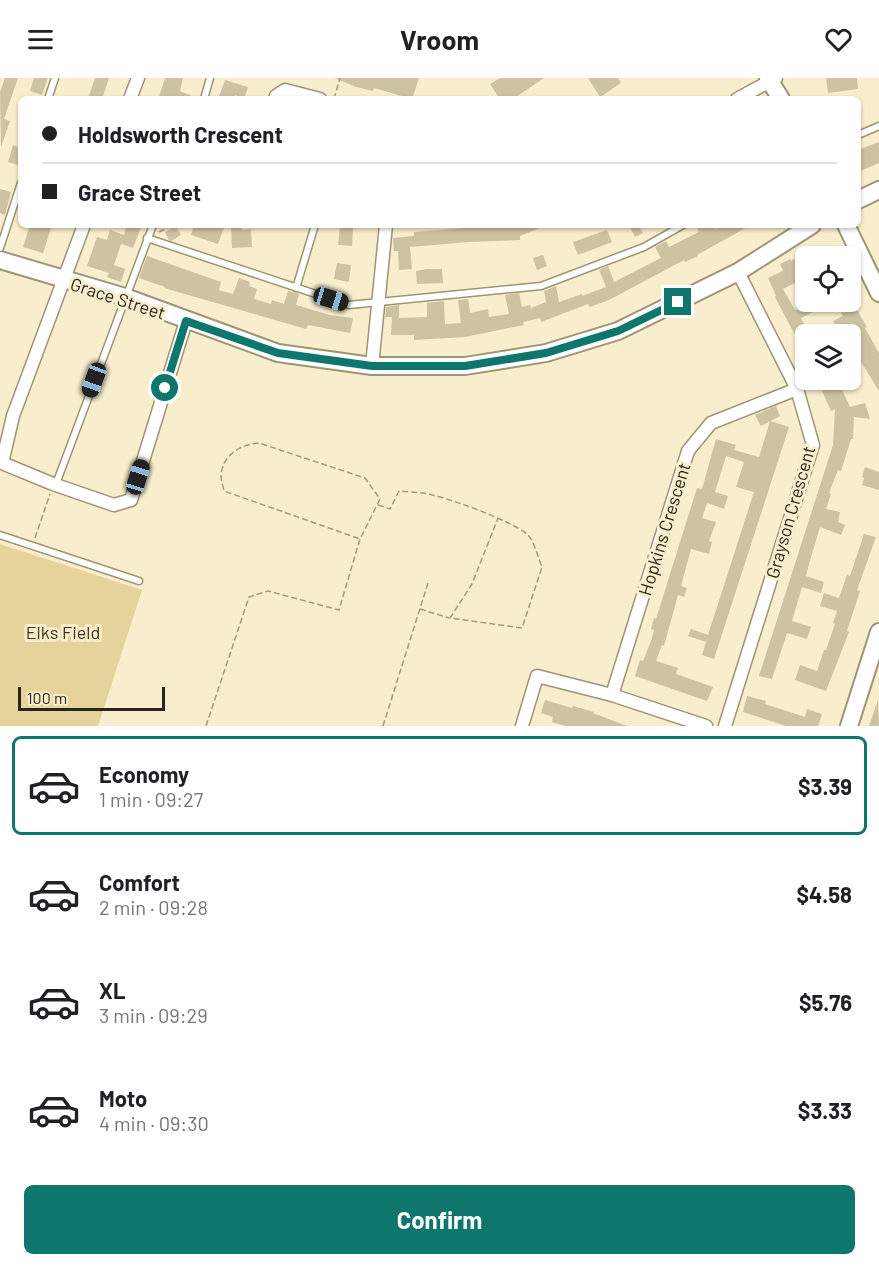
<!DOCTYPE html>
<html lang="en">
<head>
<meta charset="utf-8">
<style>
	body { margin:0; font-family:Barlow,sans-serif; background:#f6f6f6; color:#202124; height:100vh; display:flex; flex-direction:column; font-size:22px; white-space:nowrap }
	* { box-sizing:border-box; margin:0 }
	p { font-size:20px; color:#757577 }
	.icon { flex:none; width:33px; height:33px; fill:none; stroke:currentColor; stroke-width:2; stroke-linecap:round; stroke-linejoin:round }
	.map { position:relative; height:648px; overflow:hidden }
	.drawer { display:flex; flex-direction:column; background:#fff; flex:1 }
	.drawer>* { flex:none }
	.guide { position:absolute; left:18px; top:18px; width:843px; height:132px; border-radius:9px; box-shadow:0 2px 4px #0004; display:grid; align-content:center; height:132px; padding:0 24px; background:#fff }
	.buttons { position:absolute; left:795px; top:168px; display:grid; gap:12px }
	.buttons a { display:grid; place-items:center; width:66px; height:66px; border-radius:9px; background:#fff; box-shadow:0 2px 4px #0004; font-size:30px }
	.scale { position:absolute; left:18px; bottom:15px; width:147px; box-sizing:border-box; padding-left:6px; border:3px solid #2a2619; border-top:0; font-size:16px; line-height:21px; white-space:nowrap; color:#2a2619; -webkit-text-stroke:4px #f8edcc; paint-order:stroke }
	.end { position:absolute; width:27px; height:27px; margin:-14px; border:8px solid #0f766e; background:#fff; box-shadow:0 0 0 3px #fff }
	.from { border-radius:50% }
	.car { position:absolute; width:18px; height:36px; margin:-18px -9px; border-radius:8px; box-shadow:0 0 4px 2px #0007; background:linear-gradient(#222 24%,#8ab4d8 0 40%,#222 0 76%,#8ab4d8 0 86%,#222 0) }
	.guide b { display:flex; align-items:center; gap:21px; height:57px; font-size:22px }
	.guide b+b { border-top:2px solid #e0e0e0 }
	.guide i { width:15px; height:15px; background:#202124 }
	ul { padding:10px 0 0; list-style:none }
	li { display:flex; align-items:center; gap:18px; height:99px; margin:0 12px 9px; padding:0 12px; border:3px solid transparent; border-radius:9px }
	li div { flex:1 }
	li b { display:block; font-size:22px }
	li em { font-style:normal; font-weight:700 }
	li.current { border-color:#0f766e }
	li>.icon { width:54px; height:54px; stroke-width:1.5 }
	.action { display:flex; gap:12px; margin-top:auto; padding:12px 24px }
	.action a { flex:1; height:69px; border-radius:9px; background:#0f766e; color:#fff; font-size:24px; font-weight:700; line-height:69px; text-align:center }
	header { display:flex; justify-content:space-between; align-items:center; height:78px; padding:0 24px; background:#fff; font-size:27px; font-weight:700 }
	.map>svg:first-child { display:block }
	.green { fill:#e6d39b }
	.building { fill:#cdc2a2 }
	.lines { fill:none; stroke-linecap:round; stroke-linejoin:round }
	.lane-casing { stroke:#9e9476; stroke-width:9 }
	.street-casing { stroke:#9e9476; stroke-width:15 }
	.secondary-casing { stroke:#9e9476; stroke-width:20 }
	.path { stroke:#a39a82; stroke-width:1.5; stroke-dasharray:6 3; stroke-linecap:butt }
	.lane { stroke:#fff; stroke-width:6 }
	.street { stroke:#fff; stroke-width:12 }
	.secondary { stroke:#fff; stroke-width:16 }
	.route { stroke:#0f766e; stroke-width:8 }
	.labels { text-anchor:middle; dominant-baseline:central; stroke-width:6; stroke-linejoin:round; paint-order:stroke }
	.street-label { font-size:18px; fill:#2a2619; stroke:#f8edcc }
	.park-label { font-size:18px; fill:#403617; stroke:#f8edcc }
</style>
</head>
<body>
<header><svg class="icon" aria-label="menu" viewBox="0 0 24 24"><path d="M4 6h16M4 12h16M4 18h16"/></svg>Vroom<svg class="icon" aria-label="heart" viewBox="0 0 24 24"><path d="M12 20l-8-8c-3-5 5-10 8-4 3-6 11-1 8 4z"/></svg></header>
<div class="map">
<svg width="879" height="648" viewBox="0 0 879 648">
	<rect width="100%" height="100%" fill="#f8edcc"/>
	<path class="green" d="M0,466L142,512L98,648H0Z"/>
	<g class="building">
		<path d="M5,0H18L4,41L10,43L1,69L0,14Z"/>
		<path d="M34,0H48L42,17L30,13Z"/>
		<path d="M95,0H109L102,21H88Z"/>
		<path d="M165,0H183L180,13L199,21H165L159,19Z"/>
		<path d="M334,0H419L412,21L374,10L373,13L356,9Z"/>
		<path d="M500,0H544L513,21H500L490,6Z"/>
		<path d="M588,0H618L621,5L600,19Z"/>
		<path d="M826,0H857L858,11L828,15Z"/>
		<path d="M225,2L248,9L244,21L235,17L234,21H218Z"/>
		<path d="M879,64V85L858,94V72Z"/>
		<path d="M13,67L21,70V88L8,84Z"/>
		<path d="M0,111L11,114L5,137L0,135Z"/>
		<path d="M30,147H52L43,175L23,169Z"/>
		<path d="M127,147H142L133,170L121,166L114,187L125,191L121,204L107,199L109,195L87,188L97,159L107,162L110,152L124,157Z"/>
		<path d="M194,147H225L218,166L191,157Z"/>
		<path d="M524,147H547L520,158V162L469,164L410,169L412,191L399,192L398,173H394L393,160L414,158V154L490,148L491,150Z"/>
		<path d="M629,147H638L643,155L635,159Z"/>
		<path d="M696,147H714L716,151L724,147H751L697,177L698,178L685,184L684,182L609,222L590,229L588,226L541,244L540,240L523,244L524,247L465,259L414,262V257H391L392,239H385L386,229L399,227V240L427,239V225L444,223L445,246L461,245L458,222L468,221L470,235L488,231L489,239L509,236L505,217L519,215L522,229L530,227L531,230L546,224L544,213L556,208L559,224L582,216V218L606,209L599,192L608,188L614,204L661,180L655,169L666,163L669,169L699,154Z"/>
		<path d="M176,148L181,157L171,163L169,162L165,154Z"/>
		<path d="M242,148V152L251,151L252,169L232,170L231,149Z"/>
		<path d="M340,149L353,150L352,168L338,167Z"/>
		<path d="M607,152L612,164L578,177L573,164Z"/>
		<path d="M820,169L826,178H806V187L796,193L801,202L783,211L795,232L809,226L813,234L801,240L809,256H806V278L775,219L776,218L768,200L783,193L780,186L790,181L791,183L806,174V177Z"/>
		<path d="M543,177L547,188L537,192L533,180Z"/>
		<path d="M147,178L221,204L219,212L233,216L239,200L250,204L249,208L257,211L254,221L271,226L272,222L284,226L288,213L299,216L296,227L330,237L353,240L350,255L308,247L306,251L164,210L165,209L139,200Z"/>
		<path d="M337,185L351,187L349,204L334,201Z"/>
		<path d="M427,191H442L443,205L417,206L416,193Z"/>
		<path d="M835,224H852L867,249L865,250L879,275V313L850,266V256H841L833,243L843,238Z"/>
		<path d="M817,302H833L836,309L840,307L850,329L865,325L870,341L854,339L853,361H851L841,393L838,392L829,415L831,416L826,431L840,434L838,444L845,447L841,457L820,449L809,486L806,498L824,504L821,515L802,509L792,543L811,549L807,561L787,555L772,601L759,598L833,367L835,331L831,333Z"/>
		<path d="M776,328L780,338L761,348L755,337Z"/>
		<path d="M770,343L789,349L714,581L702,577L706,564L688,558L691,551L708,557L754,414L736,409L744,384L726,378L715,414L728,418L724,431L707,425L702,440L716,444L709,463L712,464L709,476L691,471L681,508L687,510L684,519L678,517L664,568L662,567L656,583L678,590L676,596L713,609L707,623L635,598L640,582L643,583L651,563L654,552L651,551L654,540L656,541L697,410L702,411L716,361L736,367L734,372L759,379Z"/>
		<path d="M865,389L879,394V412L862,407L864,400L862,399Z"/>
		<path d="M864,456L876,459L857,512L860,513L847,553L849,554L826,613L795,602L800,587L817,593L824,572H826L835,546L833,545L837,533L820,528L824,515L839,520L847,497L850,498Z"/>
		<path d="M747,618L766,623L765,626L805,639L807,631L822,636L818,648H786L743,634Z"/>
		<path d="M545,622L572,630L573,628L594,634L593,635L627,648H566L552,644L553,639L541,635Z"/>
		<path d="M878,622L879,648H869Z"/>
	</g>
	<g class="lines">
		<defs>
			<g id="lane">
				<path d="M48,21L55,0"/>
				<path d="M204,21L210,0"/>
				<path d="M858,57L879,48"/>
				<path d="M147,160L349,227L541,208L644,169L683,147"/>
				<path d="M0,170L21,105"/>
				<path d="M296,210L315,147"/>
				<path d="M56,406L153,147"/>
				<path d="M0,457L139,503"/>
			</g>
			<g id="street">
				<path d="M130,21L138,0"/>
				<path d="M275,21L276,18L285,12L320,21"/>
				<path d="M737,21L776,0"/>
				<path d="M84,147L13,338L2,385L53,406L114,427L131,422L186,243"/>
				<path d="M372,288L386,147"/>
				<path d="M612,617L688,373L711,345L797,311"/>
				<path d="M522,648L537,598L612,617L706,648"/>
				<path d="M725,648L813,367L797,311L738,194"/>
			</g>
			<g id="secondary">
				<path d="M768,0L781,21"/>
				<path d="M858,122L879,112"/>
				<path d="M846,147L879,215"/>
				<path d="M0,182L125,219L278,275L372,288H465L546,275L618,253L738,194L812,147"/>
				<path d="M849,648L879,554"/>
			</g>
		</defs>
		<use href="#lane" class="lane-casing"/>
		<use href="#street" class="street-casing"/>
		<use href="#secondary" class="secondary-casing"/>
		<g class="path">
			<path d="M334,21L340,0"/>
			<path d="M159,154L174,147"/>
			<path d="M378,427L390,431L399,413C407,414 415,414 423,415C444,418 510,442 527,456C534,462 538,480 542,489L522,550L450,540L472,506L498,440"/>
			<path d="M35,460L50,416"/>
			<path d="M420,531L449,540"/>
			<path d="M206,648L249,519L268,513L339,532L360,461L380,421L365,400L259,365C241,366 222,377 221,398C221,402 223,408 224,413L360,461"/>
			<path d="M383,648L428,505"/>
		</g>
		<use href="#lane" class="lane"/>
		<use href="#street" class="street"/>
		<use href="#secondary" class="secondary"/>
	</g>
	<g class="lines">
		<path class="route" d="M165,310L186,243L278,275L372,288H465L546,275L618,253L678,224"/>
	</g>
	<g class="labels">
		<g class="street-label">
			<text transform="translate(118 220) rotate(18)">Grace Street</text>
			<text transform="translate(790 434) rotate(-74)">Grayson Crescent</text>
			<text transform="translate(664 451) rotate(-73)">Hopkins Crescent</text>
		</g>
		<g class="park-label">
			<text x="63" y="554">Elks Field</text>
		</g>
	</g>
</svg>
<div class="buttons">
<a><svg class="icon" aria-label="locate" viewBox="0 0 24 24"><circle cx="12" cy="12" r="6"/><path d="M12 2v4M12 18v4M2 12h4M18 12h4"/></svg></a>
<a><svg class="icon" aria-label="layers" viewBox="0 0 24 24"><path d="M12 4l9 5-9 5-9-5zM3 14l9 5 9-5"/></svg></a>
</div>
<div class="scale">100 m</div>
<i class="end from" style="left:165px;top:310px"></i>
<i class="end" style="left:678px;top:224px"></i>
<i class="car" style="left:331px;top:221px;rotate:107deg"></i>
<i class="car" style="left:94px;top:302px;rotate:200deg"></i>
<i class="car" style="left:138px;top:399px;rotate:17deg"></i>
<div class="guide">
<b><i class="from"></i>Holdsworth Crescent</b>
<b><i></i>Grace Street</b>
</div>
</div>
<section class="drawer">
<ul>
<li class="current"><svg class="icon" aria-label="car" viewBox="0 0 24 24"><path d="M5 17H2v-5l4-1 3-4h7l3 4 3 1v5h-3M9 17h6M6 11h13"/><circle cx="7" cy="17" r="2"/><circle cx="17" cy="17" r="2"/></svg><div><b>Economy</b><p>1 min · 09:27</p></div><em>$3.39</em></li>
<li><svg class="icon" aria-label="car" viewBox="0 0 24 24"><path d="M5 17H2v-5l4-1 3-4h7l3 4 3 1v5h-3M9 17h6M6 11h13"/><circle cx="7" cy="17" r="2"/><circle cx="17" cy="17" r="2"/></svg><div><b>Comfort</b><p>2 min · 09:28</p></div><em>$4.58</em></li>
<li><svg class="icon" aria-label="car" viewBox="0 0 24 24"><path d="M5 17H2v-5l4-1 3-4h7l3 4 3 1v5h-3M9 17h6M6 11h13"/><circle cx="7" cy="17" r="2"/><circle cx="17" cy="17" r="2"/></svg><div><b>XL</b><p>3 min · 09:29</p></div><em>$5.76</em></li>
<li><svg class="icon" aria-label="car" viewBox="0 0 24 24"><path d="M5 17H2v-5l4-1 3-4h7l3 4 3 1v5h-3M9 17h6M6 11h13"/><circle cx="7" cy="17" r="2"/><circle cx="17" cy="17" r="2"/></svg><div><b>Moto</b><p>4 min · 09:30</p></div><em>$3.33</em></li>
</ul>
<div class="action"><a>Confirm</a></div>
</section>
</body>
</html>
